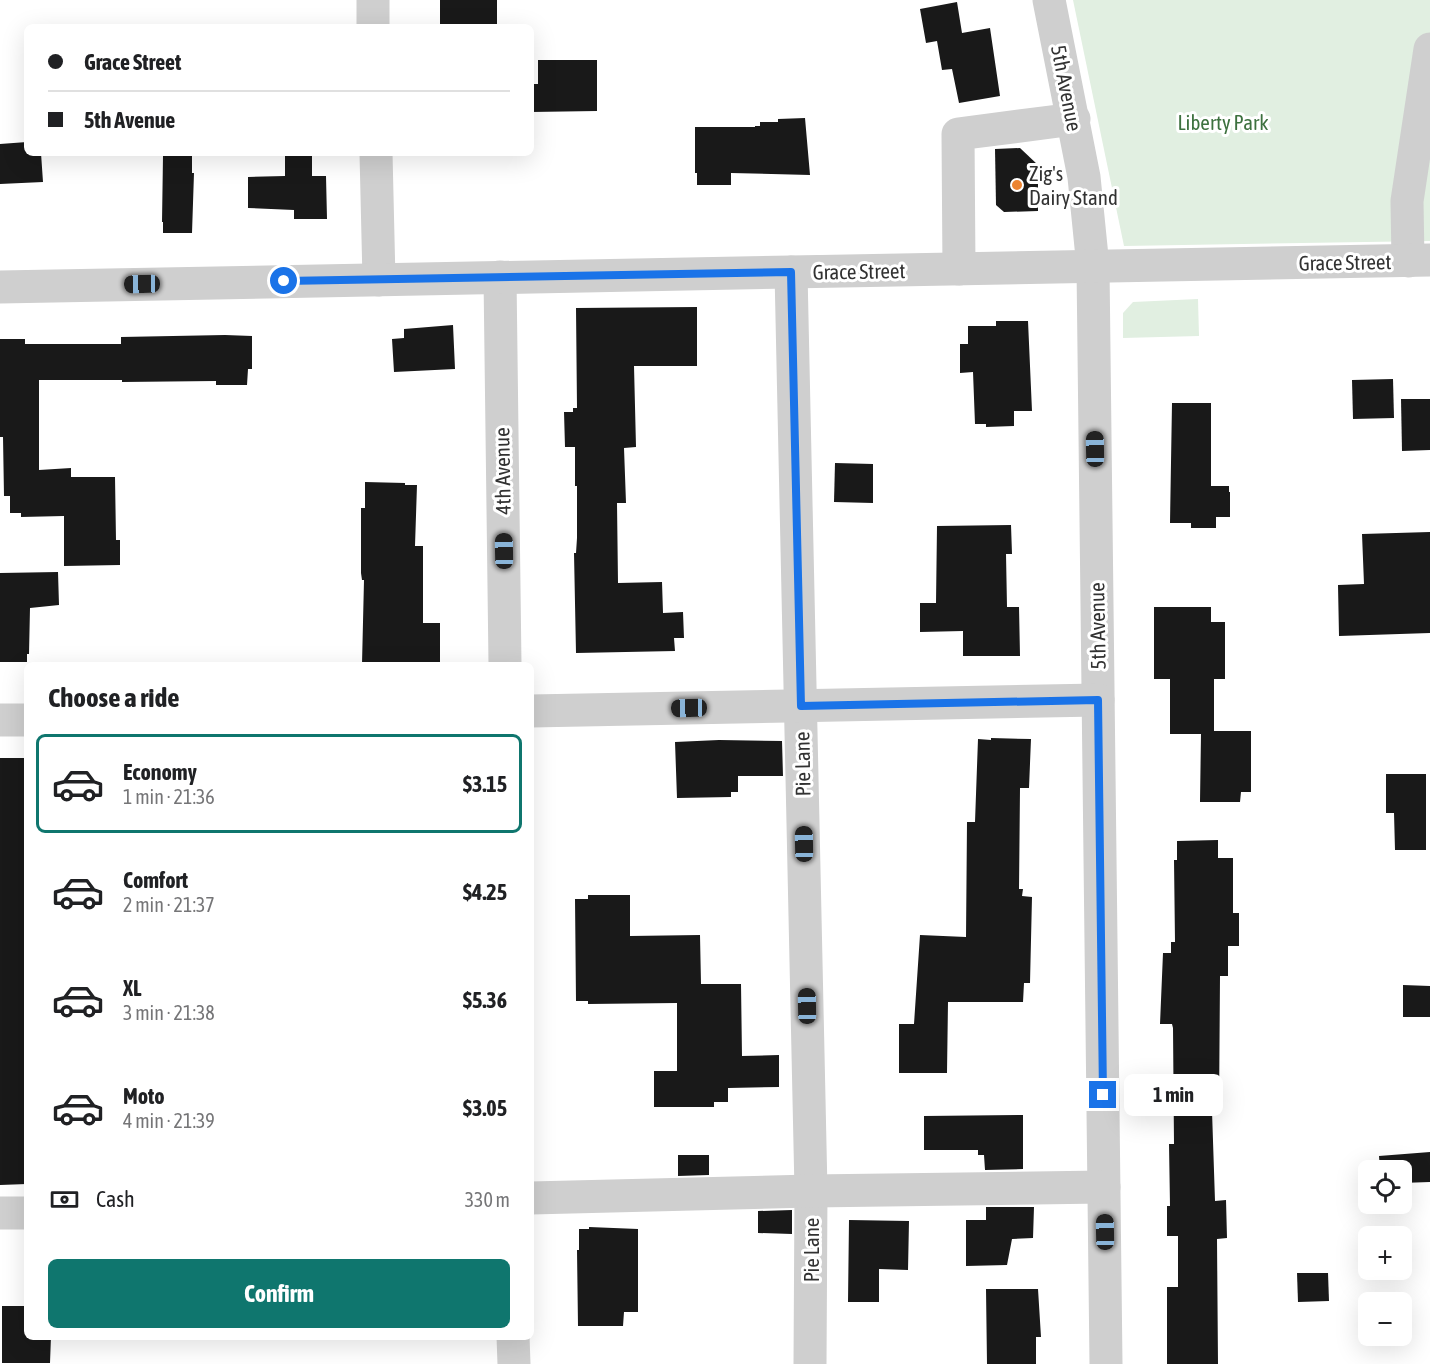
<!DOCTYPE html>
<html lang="en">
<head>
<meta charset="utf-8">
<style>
	body { margin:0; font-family:"Asap Condensed",sans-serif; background:#f6f6f6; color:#202124; height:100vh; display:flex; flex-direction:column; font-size:22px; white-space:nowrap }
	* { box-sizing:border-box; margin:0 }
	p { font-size:20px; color:#757577 }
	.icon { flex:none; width:33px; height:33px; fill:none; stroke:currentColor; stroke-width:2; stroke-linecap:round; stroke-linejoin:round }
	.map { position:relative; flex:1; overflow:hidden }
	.side { position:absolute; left:24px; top:662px; width:510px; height:678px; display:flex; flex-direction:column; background:#fff; border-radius:9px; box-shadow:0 6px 24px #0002 }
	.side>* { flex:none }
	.top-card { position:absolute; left:24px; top:24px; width:510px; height:132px; border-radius:9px; box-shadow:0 6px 24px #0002; display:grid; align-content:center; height:132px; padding:0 24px; background:#fff }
	.fabs { position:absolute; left:1358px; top:1160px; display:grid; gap:12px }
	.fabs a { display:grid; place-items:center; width:54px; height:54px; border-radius:9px; background:#fff; box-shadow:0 6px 24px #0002; font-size:30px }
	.end { position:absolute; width:27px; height:27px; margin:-14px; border:8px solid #1a73e8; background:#fff; box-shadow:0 0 0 3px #fff }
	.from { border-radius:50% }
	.bubble { position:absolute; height:42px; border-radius:9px; background:#fff; box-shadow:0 6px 24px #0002; font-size:20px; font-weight:700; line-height:42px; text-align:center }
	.car { position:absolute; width:18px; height:36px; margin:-18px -9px; border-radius:8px; box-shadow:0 0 4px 2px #0007; background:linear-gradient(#222 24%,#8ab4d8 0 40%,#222 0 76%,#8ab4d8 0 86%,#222 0) }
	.top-card b { display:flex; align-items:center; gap:21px; height:57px; font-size:22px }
	.top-card b+b { border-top:2px solid #e0e0e0 }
	.top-card i { width:15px; height:15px; background:#202124 }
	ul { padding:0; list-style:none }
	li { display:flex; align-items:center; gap:18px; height:99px; margin:0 12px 9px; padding:0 12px; border:3px solid transparent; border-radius:9px }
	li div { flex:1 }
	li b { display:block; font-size:22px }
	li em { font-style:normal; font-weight:700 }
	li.selected { border-color:#0f766e }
	li>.icon { width:54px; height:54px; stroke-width:1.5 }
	h2 { padding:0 24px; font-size:27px; line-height:72px }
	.pay { display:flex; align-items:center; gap:15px; height:66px; padding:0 24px; font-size:22px }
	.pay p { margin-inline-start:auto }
	.action { display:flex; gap:12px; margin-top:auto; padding:12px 24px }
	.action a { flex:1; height:69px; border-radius:9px; background:#0f766e; color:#fff; font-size:24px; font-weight:700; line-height:69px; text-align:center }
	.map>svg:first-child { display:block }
	.green { fill:#e1efe1 }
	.building { fill:#191919 }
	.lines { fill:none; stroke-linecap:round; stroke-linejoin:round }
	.minor { stroke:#cfcfcf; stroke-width:33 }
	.route { stroke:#1a73e8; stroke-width:8 }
	.poi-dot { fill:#ec8431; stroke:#fff; stroke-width:2 }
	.labels { text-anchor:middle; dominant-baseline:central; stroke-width:6; stroke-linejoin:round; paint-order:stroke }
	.street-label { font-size:21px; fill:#323232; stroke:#fff }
	.park-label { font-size:21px; fill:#3d713f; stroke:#fff }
	.poi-label { font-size:21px; fill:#323232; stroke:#fff; text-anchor:start }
</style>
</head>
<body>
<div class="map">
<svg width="1430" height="1364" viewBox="0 0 1430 1364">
	<rect width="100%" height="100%" fill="#fff"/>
	<g class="green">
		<path d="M1073,0H1430V241L1124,246Z"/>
		<path d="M1198,299L1199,336L1123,338V313L1133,302Z"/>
	</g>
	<g class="building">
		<rect x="440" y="0" width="57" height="27"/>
		<path d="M957,2L962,33L990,28L1000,96L959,103L952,69L942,70L937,41L926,43L920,9Z"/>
		<path d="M538,60H597V111L531,112V84H538Z"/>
		<path d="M805,118L810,175L731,173V185H697V173H695V127H755V126H760V122H778V119Z"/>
		<path d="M27,142V153H41L43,182L0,184V144Z"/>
		<path d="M1020,148L1038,165V211L1004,212L996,205L995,149Z"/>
		<path d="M285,153H312V176H326L327,219H294V210L248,208V177L285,176Z"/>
		<path d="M163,156H192V173H194L192,233H163V222H162Z"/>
		<path d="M697,307V366H634L636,447L624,448L626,503H617L618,583L662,582L663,613L683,612L684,638H674L675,651L576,653L574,553H576L577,538V486H575V447H565L564,412H573V408H577L576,308Z"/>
		<path d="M996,321H1028L1032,411H1014V426L986,427V424H975L973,372L960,373V344H968V326H996Z"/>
		<path d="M453,325L455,369L394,372L392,339L404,338V329Z"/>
		<path d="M225,335L252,336V369H248L247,385H216V381L122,382V380H39V470L71,468V477H115L116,540H120V565L64,566V516L21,517V513H10V496H4L3,437H0V339H25V344H121V337Z"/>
		<path d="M1393,379L1394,418L1353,419L1352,380Z"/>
		<path d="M1401,399H1430V450L1402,451Z"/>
		<path d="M1172,403H1211V486H1229V492H1230V517H1216V528H1191V523H1170Z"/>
		<path d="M835,463L873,464V503L834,502Z"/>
		<path d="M365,482L405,483V485H417L415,546H423V623H440V664H362L364,580H362L361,573V508H365Z"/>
		<path d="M1011,525L1012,554H1006L1007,607H1019L1020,656H963V631L920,632V603H936L937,526Z"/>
		<path d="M1430,532V633L1339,636L1338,585L1364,584L1362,534Z"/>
		<path d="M58,572L59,605L30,608L29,654H27V662H0V573Z"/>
		<path d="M1154,607H1211V622H1225V679H1214V731H1251V792H1241L1240,802H1200L1201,734H1170V679H1154Z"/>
		<path d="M991,738L1031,739L1029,788H1020L1019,889H1023L1022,896L1032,897L1030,983H1024L1023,1002H948L947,1073H899V1024H914L920,935L966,937L967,822H975L978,739L991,740Z"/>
		<path d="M719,740L782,741L783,776H738V792H731V797L677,798L675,742Z"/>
		<path d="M0,758H27V1184L0,1185Z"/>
		<path d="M1386,774H1426V850H1395L1394,813H1386Z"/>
		<path d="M1218,840V858H1233V913H1239V946H1228V976H1220L1219,1111H1212L1215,1201L1226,1200L1227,1238L1217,1239L1218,1364H1167V1287H1178V1236H1167V1206H1170L1169,1144H1174L1173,1028L1172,1024H1160L1163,953H1171V942H1175L1174,860H1177V841Z"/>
		<path d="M588,895H630V936L700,935L701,984H741L742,1056L779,1055V1087L728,1088V1102H714V1107H654V1071H677V1003L588,1004V1001H576L575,899H588Z"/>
		<path d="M1403,985L1430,986V1017H1403Z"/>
		<path d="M1023,1115V1169L985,1170L984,1155H978V1150H924V1116Z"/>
		<path d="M1430,1152V1182L1401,1183V1170H1380L1379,1156Z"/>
		<path d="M678,1155H709V1175L678,1176Z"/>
		<path d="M986,1207H1034L1033,1238L1012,1239L1007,1265L966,1266V1220H986Z"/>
		<path d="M792,1210V1234L758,1233V1211Z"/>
		<path d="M849,1220L909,1221L908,1270L879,1269V1302H848Z"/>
		<path d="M589,1227L638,1229V1312H624L623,1326H578L577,1250H579V1229H589Z"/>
		<path d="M1297,1273H1328L1329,1301L1298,1302Z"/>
		<path d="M986,1289H1038L1041,1337H1036V1364H987Z"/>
		<path d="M2,1306H27V1336H51L50,1363H2Z"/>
	</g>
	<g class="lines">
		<g class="minor">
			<path d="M373,0V27"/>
			<path d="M1049,0L1084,177L1093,267L1106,1364"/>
			<path d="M376,153L379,280"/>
			<path d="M1408,261L1407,201L1430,49"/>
			<path d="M959,269L958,134L1074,119"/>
			<path d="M791,272L811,1191L810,1364"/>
			<path d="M500,277L505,664"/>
			<path d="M0,287L1430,260"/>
			<path d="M531,711L1098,700"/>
			<path d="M0,720H27"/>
			<path d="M531,1198L811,1191L1104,1187"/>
			<path d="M0,1213H27"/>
			<path d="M513,1336L514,1364"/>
		</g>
	</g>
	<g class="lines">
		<path class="route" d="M284,281L791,272L801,706L1098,700L1103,1095"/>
	</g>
	<circle class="poi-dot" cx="1017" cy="185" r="6"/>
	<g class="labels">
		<g class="street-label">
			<text transform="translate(1067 88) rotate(79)">5th Avenue</text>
			<text transform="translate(1345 262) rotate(-1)">Grace Street</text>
			<text transform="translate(859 271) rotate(-1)">Grace Street</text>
			<text transform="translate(502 471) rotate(-91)">4th Avenue</text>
			<text transform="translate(1097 626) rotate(-91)">5th Avenue</text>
			<text transform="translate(802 764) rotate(-91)">Pie Lane</text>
			<text transform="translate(811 1250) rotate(-90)">Pie Lane</text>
		</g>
		<g class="park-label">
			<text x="1223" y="122">Liberty Park</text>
		</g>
		<g class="poi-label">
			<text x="1029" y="173">Zig's<tspan x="1029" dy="24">Dairy Stand</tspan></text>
		</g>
	</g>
</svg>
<div class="fabs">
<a><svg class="icon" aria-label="locate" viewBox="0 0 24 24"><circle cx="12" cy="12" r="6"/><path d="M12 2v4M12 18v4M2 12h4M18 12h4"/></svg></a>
<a>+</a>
<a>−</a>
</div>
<i class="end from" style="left:284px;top:281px"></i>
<i class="end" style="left:1103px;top:1095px"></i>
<div class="bubble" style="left:1124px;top:1074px;width:99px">1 min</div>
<i class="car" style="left:142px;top:284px;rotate:269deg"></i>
<i class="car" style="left:1095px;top:449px;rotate:359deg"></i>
<i class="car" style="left:504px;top:551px;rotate:359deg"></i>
<i class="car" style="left:689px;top:708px;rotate:269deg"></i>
<i class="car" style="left:804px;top:844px;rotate:359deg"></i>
<i class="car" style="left:807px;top:1006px;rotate:359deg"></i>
<i class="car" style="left:1105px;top:1232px;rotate:359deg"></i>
<div class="top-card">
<b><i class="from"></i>Grace Street</b>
<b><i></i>5th Avenue</b>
</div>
<section class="side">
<h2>Choose a ride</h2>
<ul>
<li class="selected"><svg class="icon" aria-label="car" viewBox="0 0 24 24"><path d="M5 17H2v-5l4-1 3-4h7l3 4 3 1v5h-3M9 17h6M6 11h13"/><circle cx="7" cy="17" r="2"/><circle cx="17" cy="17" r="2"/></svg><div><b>Economy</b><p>1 min · 21:36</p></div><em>$3.15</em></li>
<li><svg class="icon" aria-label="car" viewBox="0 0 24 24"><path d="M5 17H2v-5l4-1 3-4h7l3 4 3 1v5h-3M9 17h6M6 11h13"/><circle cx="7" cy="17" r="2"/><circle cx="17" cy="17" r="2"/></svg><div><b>Comfort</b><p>2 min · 21:37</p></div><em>$4.25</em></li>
<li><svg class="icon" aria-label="car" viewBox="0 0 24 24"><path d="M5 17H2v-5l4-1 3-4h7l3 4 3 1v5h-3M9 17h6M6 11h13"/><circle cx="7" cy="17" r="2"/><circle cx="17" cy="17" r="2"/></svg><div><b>XL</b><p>3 min · 21:38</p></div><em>$5.36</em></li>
<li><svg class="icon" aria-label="car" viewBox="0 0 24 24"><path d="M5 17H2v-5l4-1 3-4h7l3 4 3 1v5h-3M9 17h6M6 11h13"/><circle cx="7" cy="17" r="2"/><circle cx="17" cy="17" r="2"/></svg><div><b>Moto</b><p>4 min · 21:39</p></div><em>$3.05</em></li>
</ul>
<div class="pay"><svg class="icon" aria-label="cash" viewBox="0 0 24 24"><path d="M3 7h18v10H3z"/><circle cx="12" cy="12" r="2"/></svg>Cash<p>330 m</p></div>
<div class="action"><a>Confirm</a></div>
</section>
</div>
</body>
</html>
